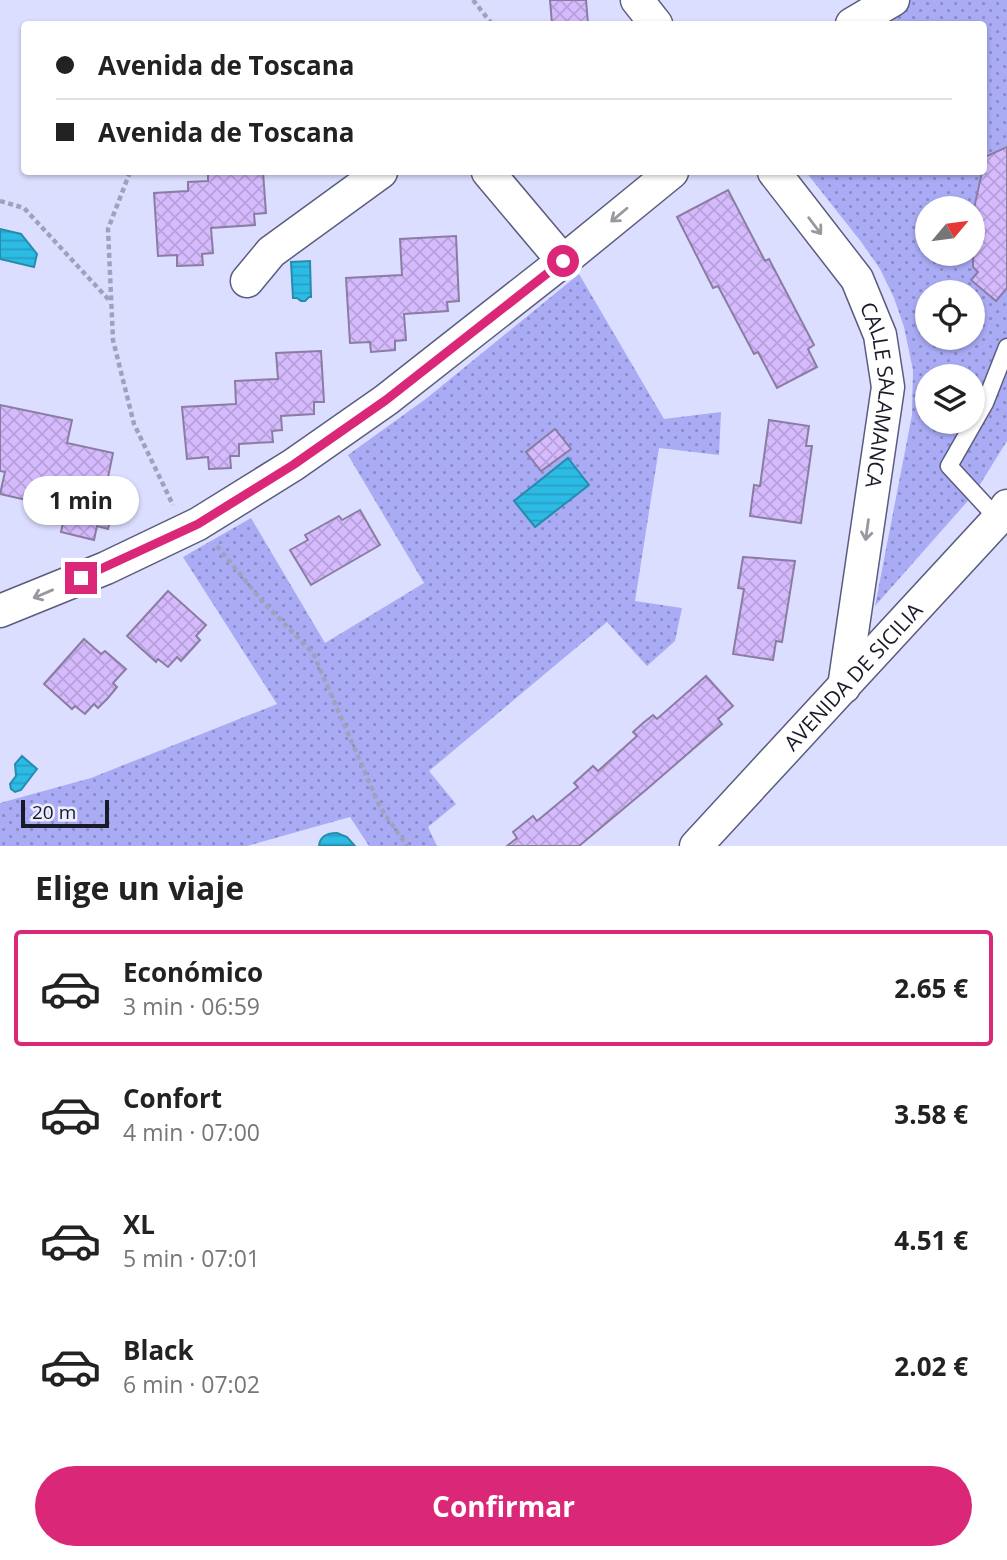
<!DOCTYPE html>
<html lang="es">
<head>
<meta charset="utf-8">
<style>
	body { margin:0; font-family:"Open Sans",sans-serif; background:#f6f6f6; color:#222; height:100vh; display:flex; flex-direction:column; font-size:26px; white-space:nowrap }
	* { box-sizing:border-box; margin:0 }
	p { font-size:23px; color:#767676 }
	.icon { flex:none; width:38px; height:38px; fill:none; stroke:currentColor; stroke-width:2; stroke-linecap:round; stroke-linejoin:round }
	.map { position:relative; height:846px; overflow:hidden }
	.details { display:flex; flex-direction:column; background:#fff; flex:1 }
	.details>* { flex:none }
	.banner { position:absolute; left:21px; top:21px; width:966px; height:154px; border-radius:7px; box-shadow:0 2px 5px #0004; display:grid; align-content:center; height:154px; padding:0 35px; background:#fff }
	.needle { width:46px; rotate:61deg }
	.tools { position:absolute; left:915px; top:196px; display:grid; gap:14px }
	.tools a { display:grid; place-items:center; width:70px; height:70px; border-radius:50%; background:#fff; box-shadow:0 2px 5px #0004; font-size:35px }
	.scale { position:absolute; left:21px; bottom:18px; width:88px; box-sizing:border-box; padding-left:7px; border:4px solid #191a28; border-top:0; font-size:19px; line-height:24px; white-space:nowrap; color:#191a28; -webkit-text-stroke:5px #ecedfe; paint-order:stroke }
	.end { position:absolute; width:32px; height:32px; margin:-16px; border:9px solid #db2777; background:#fff; box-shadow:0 0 0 4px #fff }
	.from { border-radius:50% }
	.bubble { position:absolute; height:49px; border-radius:24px; background:#fff; box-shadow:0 2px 5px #0004; font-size:23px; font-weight:700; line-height:49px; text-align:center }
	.banner b { display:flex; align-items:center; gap:24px; height:66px; font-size:26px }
	.banner b+b { border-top:2px solid #e0e0e0 }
	.banner i { width:18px; height:18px; background:#222 }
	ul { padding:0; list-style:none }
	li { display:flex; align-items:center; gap:21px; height:116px; margin:0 14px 10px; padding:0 21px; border:4px solid transparent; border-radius:7px }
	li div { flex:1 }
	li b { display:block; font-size:26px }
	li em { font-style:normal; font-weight:700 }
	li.active { border-color:#db2777 }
	li>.icon { width:63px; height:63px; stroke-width:1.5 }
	h2 { padding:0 35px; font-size:32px; line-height:84px }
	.action { display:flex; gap:14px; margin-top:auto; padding:14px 35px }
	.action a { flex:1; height:80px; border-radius:42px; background:#db2777; color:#fff; font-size:28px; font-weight:700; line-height:80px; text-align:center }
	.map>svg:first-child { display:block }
	.park { fill:url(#park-dots); fill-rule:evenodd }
	.water { fill:url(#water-rules); stroke:#268bac; stroke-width:2 }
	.building { fill:url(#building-cross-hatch); stroke:#8b7da1; stroke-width:2 }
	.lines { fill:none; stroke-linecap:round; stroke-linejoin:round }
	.service-casing { stroke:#5b5c7f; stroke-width:19 }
	.minor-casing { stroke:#5b5c7f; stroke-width:35 }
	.path { stroke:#a0a2bd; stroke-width:4.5; stroke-dasharray:5 3.5; stroke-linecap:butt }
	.service { stroke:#fff; stroke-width:16 }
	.minor { stroke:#fff; stroke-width:32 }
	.oneway { stroke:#98989e }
	.route { stroke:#db2777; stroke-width:9 }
	.labels { text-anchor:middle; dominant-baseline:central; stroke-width:6; stroke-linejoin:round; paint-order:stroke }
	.street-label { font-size:21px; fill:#191a28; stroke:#ecedfe }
</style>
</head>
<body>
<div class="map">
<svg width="1007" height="846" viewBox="0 0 1007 846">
	<defs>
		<pattern id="park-dots" width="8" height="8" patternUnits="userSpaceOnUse" patternTransform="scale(1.75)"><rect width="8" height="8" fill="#a9abf5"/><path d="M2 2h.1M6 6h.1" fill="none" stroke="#898ac6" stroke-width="1.8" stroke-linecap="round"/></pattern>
		<pattern id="water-rules" width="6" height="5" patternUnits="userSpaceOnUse" patternTransform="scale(1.75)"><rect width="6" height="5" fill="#2cbbe4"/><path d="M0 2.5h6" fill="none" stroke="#27a0c4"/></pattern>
		<pattern id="building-cross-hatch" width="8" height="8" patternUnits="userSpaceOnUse" patternTransform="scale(1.75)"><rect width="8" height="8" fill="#d5bbfe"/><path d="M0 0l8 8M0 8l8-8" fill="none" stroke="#b6a0da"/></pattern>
	</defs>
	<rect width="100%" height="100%" fill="#dcdeff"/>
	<g class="park">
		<path d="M906,0H1007V441L974,494L875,606L912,415L913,370L904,327L894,298L880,269L862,243L806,172H984V24H865ZM928,208H973V254H928ZM928,292H973V338H928ZM928,376H973V422H928Z"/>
		<path d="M579,274L664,419L721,412L719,455L659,448L635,601L682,608L675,641L647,666L607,622L429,771L456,804L428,827L437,846H369L350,817L247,846H0V803L91,778L277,704L183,557L251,518L325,643L424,583L348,455L427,398Z"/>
	</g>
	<g class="water">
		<path d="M0,229L21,234L37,254L34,267L0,259Z"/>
		<path d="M310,261L311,297H309L305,301H301L297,298H293L291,262Z"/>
		<path d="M568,458L589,485L535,527L514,501Z"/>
		<path d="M22,756L37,769L21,790L15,792L11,789L10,784L16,776L15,764Z"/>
		<path d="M337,833L347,837L355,846H319C320,835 328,833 337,833Z"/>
	</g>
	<g class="building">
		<path d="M550,0H586L588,24H552Z"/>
		<path d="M1007,147V288L996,301L971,280L978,272L973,267V213L982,172H984L985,157Z"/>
		<path d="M208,172H263L266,213L254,214L255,225L211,228L213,253L202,254L203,265L177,266V255L158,256L154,193L188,191V182L208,181Z"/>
		<path d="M728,190L765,261L769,259L814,345L808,349L817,367L777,388L758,352L754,354L718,286L713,288L677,217Z"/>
		<path d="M456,236L459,301L447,302L448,311L404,314L406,340L395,341V350L371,352L370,342L350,343L346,278L402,275L400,239Z"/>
		<path d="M321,351L324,402H314V414L281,416L282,430L272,431L273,442L239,444V456H230L231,468L209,469L208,457L187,459L182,407L236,404L235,381L278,379L276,353Z"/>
		<path d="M0,405L72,420L67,443L113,453L104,497L115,500L108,529L97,526L94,540L61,532L66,509L0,494L5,472L0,471Z"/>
		<path d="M769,420L809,426L806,446H812L801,523L750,516L754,485L760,486Z"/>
		<path d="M555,429L571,449L541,471L526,452Z"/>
		<path d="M360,510L380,545L311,585L290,550L308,540L305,535L339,516L342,520Z"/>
		<path d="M743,557L795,561L782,642L776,641L773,660L733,654L744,589L738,588Z"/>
		<path d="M168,591L206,625L196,636L200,640L191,650L181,661L177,657L168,667L158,659L156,662L127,636Z"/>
		<path d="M84,639L101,654L105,651L126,669L113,683L117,687L108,698L98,708L94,704L85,714L75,706L72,709L44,684Z"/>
		<path d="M706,676L733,706L718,719L722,724L647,789L579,846H507L517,838L513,832L533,816L537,821L578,787L574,783L593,766L598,771L637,736L633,732L643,723L653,715L657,719Z"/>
	</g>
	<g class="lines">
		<defs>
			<path id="service" d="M998,519L949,466L985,403L1007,347"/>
			<g id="minor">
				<path d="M637,0L656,24"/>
				<path d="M852,24L893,0"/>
				<path d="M488,172L563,261"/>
				<path id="s1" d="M774,172L857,279L880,335L888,387L844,687"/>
				<path d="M247,281L271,252L381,172"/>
				<path d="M0,611L106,568L198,524L293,465L386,400L563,261L672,172"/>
				<path id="s2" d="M696,846L998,519L1007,506"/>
			</g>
		</defs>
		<use href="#service" class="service-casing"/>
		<use href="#minor" class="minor-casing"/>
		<g class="path">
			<path d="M473,0L492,24"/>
			<path d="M130,172L108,229L113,340L134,424L173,505"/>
			<path d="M0,201L24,208L110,301"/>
			<path d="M217,546L263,602L313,653L380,807L407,846"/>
		</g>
		<use href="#service" class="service"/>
		<use href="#minor" class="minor"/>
	</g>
	<defs><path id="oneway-shaft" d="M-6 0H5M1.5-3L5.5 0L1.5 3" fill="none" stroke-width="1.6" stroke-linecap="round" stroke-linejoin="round" transform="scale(1.75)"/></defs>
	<g class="oneway">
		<use href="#oneway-shaft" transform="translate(619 215) rotate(140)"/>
		<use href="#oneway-shaft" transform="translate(815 226) rotate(53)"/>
		<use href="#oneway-shaft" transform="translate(867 530) rotate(98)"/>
		<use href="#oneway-shaft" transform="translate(43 594) rotate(157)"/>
	</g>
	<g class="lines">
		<path class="route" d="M81,578L198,524L293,465L386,400L563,261"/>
	</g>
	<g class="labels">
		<g class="street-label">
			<text stroke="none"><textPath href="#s1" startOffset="256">CALLE SALAMANCA</textPath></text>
			<text stroke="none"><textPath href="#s2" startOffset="231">AVENIDA DE SICILIA</textPath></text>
		</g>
	</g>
</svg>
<div class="tools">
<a><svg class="needle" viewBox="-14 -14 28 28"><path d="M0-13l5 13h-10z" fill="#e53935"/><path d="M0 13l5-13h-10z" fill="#767676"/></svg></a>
<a><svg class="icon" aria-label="locate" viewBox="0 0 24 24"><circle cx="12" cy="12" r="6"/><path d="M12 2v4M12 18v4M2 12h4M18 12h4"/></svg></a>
<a><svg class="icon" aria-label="layers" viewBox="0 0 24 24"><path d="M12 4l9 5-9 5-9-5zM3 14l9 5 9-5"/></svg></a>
</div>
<div class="scale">20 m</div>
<i class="end from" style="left:563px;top:261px"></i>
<i class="end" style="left:81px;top:578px"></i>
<div class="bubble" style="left:23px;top:476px;width:116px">1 min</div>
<div class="banner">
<b><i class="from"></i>Avenida de Toscana</b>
<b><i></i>Avenida de Toscana</b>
</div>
</div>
<section class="details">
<h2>Elige un viaje</h2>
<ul>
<li class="active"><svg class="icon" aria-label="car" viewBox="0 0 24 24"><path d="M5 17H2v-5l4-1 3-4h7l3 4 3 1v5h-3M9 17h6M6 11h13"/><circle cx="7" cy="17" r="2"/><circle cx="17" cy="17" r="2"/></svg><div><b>Económico</b><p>3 min · 06:59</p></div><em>2.65 €</em></li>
<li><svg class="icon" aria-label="car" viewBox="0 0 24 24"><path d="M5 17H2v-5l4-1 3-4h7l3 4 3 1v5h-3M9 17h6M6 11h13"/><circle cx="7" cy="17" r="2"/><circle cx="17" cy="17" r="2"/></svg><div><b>Confort</b><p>4 min · 07:00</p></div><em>3.58 €</em></li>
<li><svg class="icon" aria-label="car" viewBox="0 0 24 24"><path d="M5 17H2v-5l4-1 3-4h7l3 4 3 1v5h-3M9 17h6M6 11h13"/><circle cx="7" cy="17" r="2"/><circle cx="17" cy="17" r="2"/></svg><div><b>XL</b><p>5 min · 07:01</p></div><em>4.51 €</em></li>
<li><svg class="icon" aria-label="car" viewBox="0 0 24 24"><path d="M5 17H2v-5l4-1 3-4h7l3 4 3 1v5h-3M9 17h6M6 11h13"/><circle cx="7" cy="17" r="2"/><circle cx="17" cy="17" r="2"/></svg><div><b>Black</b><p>6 min · 07:02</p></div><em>2.02 €</em></li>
</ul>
<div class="action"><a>Confirmar</a></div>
</section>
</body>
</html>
